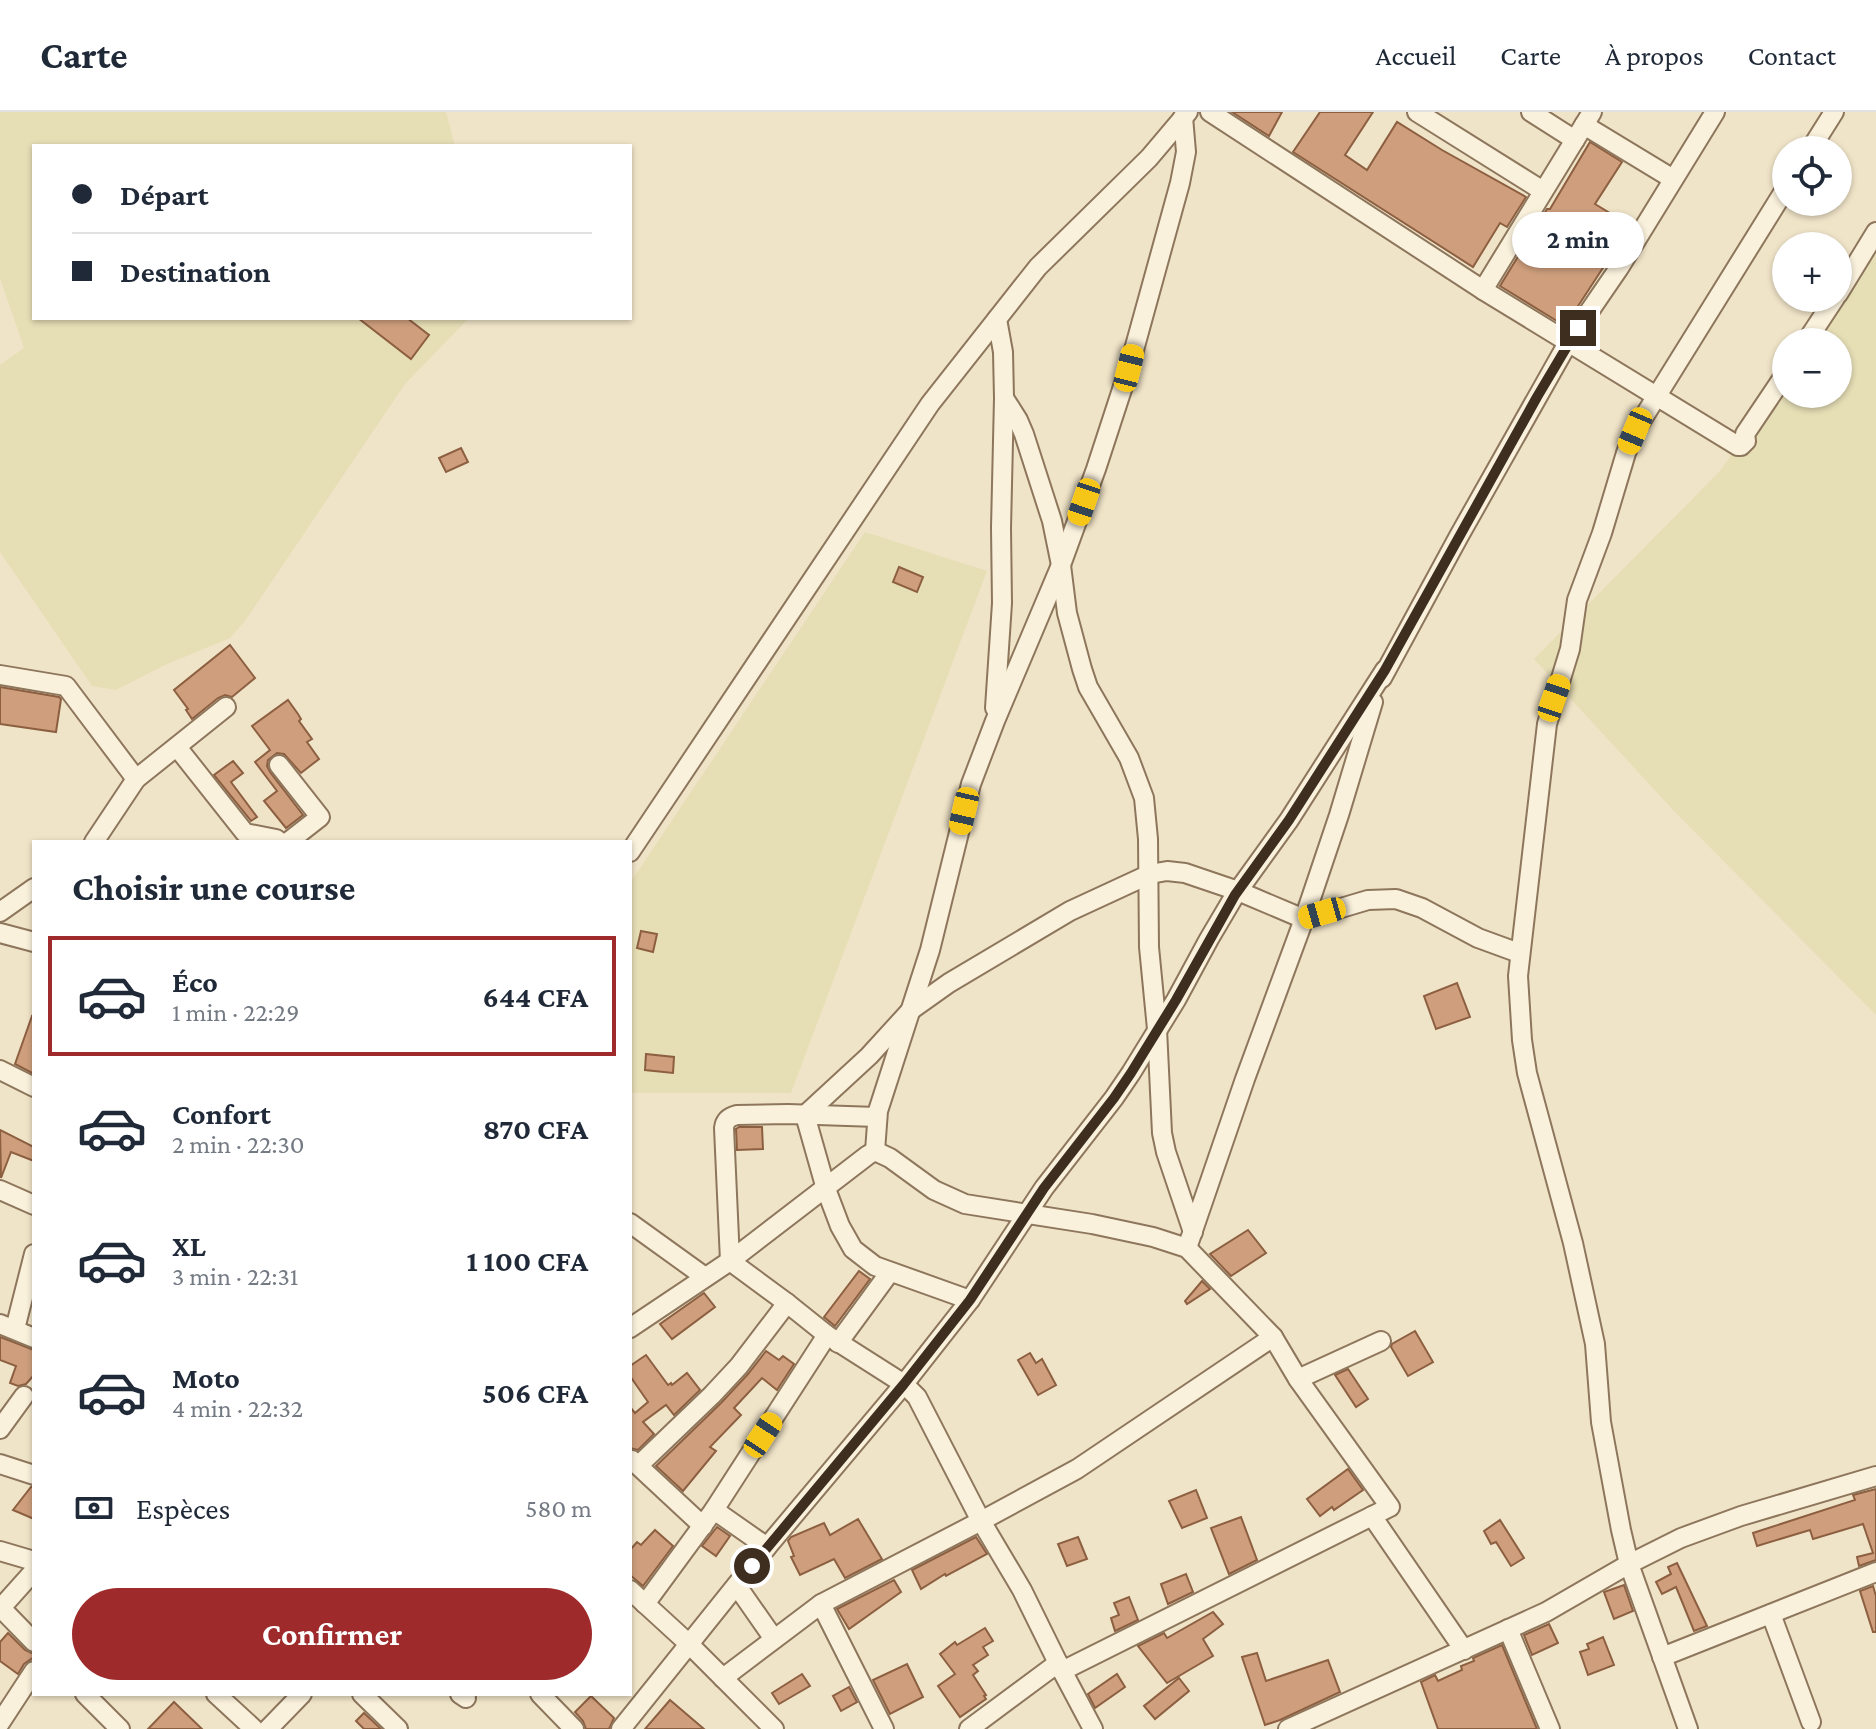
<!DOCTYPE html>
<html lang="fr">
<head>
<meta charset="utf-8">
<style>
	body { margin:0; font-family:"Crimson Pro",serif; background:#f2f2f3; color:#1f2937; height:100vh; display:flex; flex-direction:column; font-size:30px; white-space:nowrap }
	* { box-sizing:border-box; margin:0 }
	p { font-size:26px; color:#747a83 }
	.icon { flex:none; width:44px; height:44px; fill:none; stroke:currentColor; stroke-width:2; stroke-linecap:round; stroke-linejoin:round }
	.map { position:relative; flex:1; overflow:hidden }
	.sheet { position:absolute; left:32px; top:728px; width:600px; height:856px; display:flex; flex-direction:column; background:#fff; border-radius:0px; box-shadow:0 2px 6px #0004 }
	.sheet>* { flex:none }
	.top-card { position:absolute; left:32px; top:32px; width:600px; height:176px; border-radius:0px; box-shadow:0 2px 6px #0004; display:grid; align-content:center; height:176px; padding:0 40px; background:#fff }
	.buttons { position:absolute; left:1772px; top:24px; display:grid; gap:16px }
	.buttons a { display:grid; place-items:center; width:80px; height:80px; border-radius:50%; background:#fff; box-shadow:0 2px 6px #0004; font-size:40px }
	.end { position:absolute; width:36px; height:36px; margin:-18px; border:10px solid #3d2e20; background:#fff; box-shadow:0 0 0 4px #fff }
	.from { border-radius:50% }
	.bubble { position:absolute; height:56px; border-radius:28px; background:#fff; box-shadow:0 2px 6px #0004; font-size:26px; font-weight:700; line-height:56px; text-align:center }
	.car { position:absolute; width:24px; height:48px; margin:-24px -12px; border-radius:10px; box-shadow:0 0 6px 2px #0007; background:linear-gradient(#f5c518 24%,#345 0 40%,#f5c518 0 76%,#345 0 86%,#f5c518 0) }
	.top-card b { display:flex; align-items:center; gap:28px; height:76px; font-size:30px }
	.top-card b+b { border-top:2px solid #e0e1e3 }
	.top-card i { width:20px; height:20px; background:#1f2937 }
	ul { padding:0; list-style:none }
	li { display:flex; align-items:center; gap:24px; height:120px; margin:0 16px 12px; padding:0 24px; border:4px solid transparent; border-radius:0px }
	li div { flex:1 }
	li b { display:block; font-size:30px }
	li em { font-style:normal; font-weight:700 }
	li.selected { border-color:#9e2a2b }
	li>.icon { width:72px; height:72px; stroke-width:1.5 }
	h2 { padding:0 40px; font-size:36px; line-height:96px }
	.pay { display:flex; align-items:center; gap:20px; height:88px; padding:0 40px; font-size:30px }
	.pay p { margin-inline-start:auto }
	.primary-button { display:flex; gap:16px; margin-top:auto; padding:16px 40px }
	.primary-button a { flex:1; height:92px; border-radius:48px; background:#9e2a2b; color:#fff; font-size:32px; font-weight:700; line-height:92px; text-align:center }
	header { display:flex; align-items:center; gap:48px; box-sizing:border-box; height:112px; padding:0 40px; background:#fff; border-bottom:2px solid #e0e1e3 }
	header strong { font-size:38px }
	nav { display:flex; gap:44px; margin-inline-start:auto; font-size:28px }
	.map>svg:first-child { display:block }
	.farmland { fill:#e6deb5 }
	.building { fill:#cf9f7d; stroke:#8d5f41; stroke-width:2 }
	.lines { fill:none; stroke-linecap:round; stroke-linejoin:round }
	.minor-casing { stroke:#8d765c; stroke-width:22 }
	.minor { stroke:#faf1dc; stroke-width:18 }
	.route { stroke:#3d2e20; stroke-width:10 }
</style>
</head>
<body>
<header>
<strong>Carte</strong>
<nav><a>Accueil</a><a>Carte</a><a>À propos</a><a>Contact</a></nav>
</header>
<div class="map">
<svg width="1876" height="1617" viewBox="0 0 1876 1617">
	<rect width="100%" height="100%" fill="#f0e4c8"/>
	<g class="farmland">
		<path d="M0,0H446L455,34H34V206H469L405,272L245,509L230,526L165,553L116,578L92,574L0,440V253L24,236L0,166Z"/>
		<path d="M1876,127V903L1673,698L1534,547L1720,359L1786,264V282H1838V230H1810Z"/>
		<path d="M865,420L987,459L791,981H630V771Z"/>
	</g>
	<g class="building">
		<path d="M1232,0H1282L1269,24Z"/>
		<path d="M1320,0H1373L1345,43L1367,58L1397,10L1442,38L1526,85L1507,115L1500,111L1473,155L1293,40Z"/>
		<path d="M1590,30L1622,50L1595,92L1628,112L1612,138L1614,139L1565,214L1500,174L1547,97H1550Z"/>
		<path d="M358,206H407L429,223L411,247Z"/>
		<path d="M461,336L468,350L446,360L439,346Z"/>
		<path d="M899,455L923,465L917,480L893,470Z"/>
		<path d="M230,533L255,566L232,585L225,583L218,586L192,607L186,598L188,597L174,578Z"/>
		<path d="M0,575L59,585L61,587L56,620L0,612Z"/>
		<path d="M288,588L298,602L301,607L299,609L312,627L307,630L319,647L301,661L284,642L277,641L268,648L267,654L270,660L303,703L286,716L264,689L277,679L255,650L270,638L252,614Z"/>
		<path d="M233,649L243,661L231,670L257,705L251,709L214,663Z"/>
		<path d="M641,819L657,822L653,840L637,836Z"/>
		<path d="M1457,871L1470,905L1436,917L1424,884Z"/>
		<path d="M32,904L34,905V962L15,952Z"/>
		<path d="M646,942L674,945L673,961L645,958Z"/>
		<path d="M739,1015H762L763,1037L737,1038L736,1017Z"/>
		<path d="M0,1018L34,1035V1049L11,1040L1,1066Z"/>
		<path d="M1248,1118L1266,1141L1231,1164L1210,1142Z"/>
		<path d="M859,1159L870,1167L835,1214L824,1205Z"/>
		<path d="M1202,1169L1210,1177L1187,1192L1185,1189Z"/>
		<path d="M704,1181L715,1195L672,1227L660,1212Z"/>
		<path d="M1415,1219L1433,1250L1408,1264L1391,1235L1392,1232Z"/>
		<path d="M0,1225L34,1238V1263L26,1272L18,1274L10,1271L16,1254L0,1248Z"/>
		<path d="M766,1239L779,1248L783,1244L794,1252L777,1278L762,1266L734,1296L741,1303L710,1335L716,1339L683,1379L656,1354L721,1291L748,1262Z"/>
		<path d="M1030,1241L1036,1251L1042,1247L1056,1273L1038,1283L1018,1248Z"/>
		<path d="M646,1243L668,1273L671,1271L672,1273L687,1261L700,1278L674,1303L666,1293L643,1310L654,1322L638,1338L630,1336V1295L635,1301L648,1290L630,1264V1254Z"/>
		<path d="M1348,1257L1368,1287L1356,1295L1335,1263Z"/>
		<path d="M1348,1357L1363,1378L1334,1398L1332,1395L1320,1404L1307,1387Z"/>
		<path d="M31,1375H34V1407L13,1398Z"/>
		<path d="M1876,1377V1448L1859,1454L1857,1445L1873,1441L1863,1412L1813,1427L1810,1418L1757,1434L1753,1421L1855,1388L1853,1383Z"/>
		<path d="M1196,1378L1207,1406L1182,1416L1169,1389Z"/>
		<path d="M1241,1405L1257,1448L1229,1462L1211,1416Z"/>
		<path d="M858,1407L882,1447L845,1466L834,1447L800,1463L791,1445L794,1444L788,1429L791,1425L824,1411L830,1423Z"/>
		<path d="M1500,1408L1524,1446L1511,1454L1496,1430L1491,1432L1484,1419Z"/>
		<path d="M717,1415L730,1424L716,1444L702,1434Z"/>
		<path d="M655,1418L673,1434L643,1474L630,1463V1438L637,1430L641,1433Z"/>
		<path d="M976,1425L987,1442L946,1464L945,1462L921,1477L912,1458Z"/>
		<path d="M1078,1425L1087,1447L1067,1454L1058,1432Z"/>
		<path d="M1677,1451L1707,1514L1694,1519L1676,1475L1662,1482L1656,1470L1671,1462L1668,1455Z"/>
		<path d="M1186,1462L1193,1480L1168,1492L1161,1472Z"/>
		<path d="M894,1468L901,1480L849,1517L837,1497Z"/>
		<path d="M1624,1473L1633,1499L1614,1507L1604,1480Z"/>
		<path d="M1873,1474L1876,1484V1520H1873L1860,1479Z"/>
		<path d="M1129,1485L1138,1508L1115,1519L1111,1506L1119,1503L1114,1491Z"/>
		<path d="M1213,1500L1223,1512L1203,1527L1213,1544L1167,1571L1138,1534L1164,1521L1167,1526Z"/>
		<path d="M1549,1512L1558,1531L1532,1543L1524,1523Z"/>
		<path d="M985,1516L993,1529L983,1535L988,1543L973,1553L978,1559L973,1563L986,1583L984,1584L986,1587L960,1605L938,1574L955,1562L940,1542L955,1530L957,1533Z"/>
		<path d="M8,1521L25,1538L34,1542V1545L24,1552L18,1562L0,1549V1530Z"/>
		<path d="M1603,1525L1614,1553L1588,1563L1580,1540L1589,1537L1587,1532Z"/>
		<path d="M1502,1533L1537,1617H1438L1421,1570L1435,1563L1438,1569L1462,1558L1461,1554L1474,1549L1473,1546Z"/>
		<path d="M1257,1541L1266,1569L1328,1548L1340,1580L1280,1608L1265,1613L1242,1545Z"/>
		<path d="M907,1552L923,1585L890,1602L873,1568Z"/>
		<path d="M802,1562L810,1574L779,1592L772,1581Z"/>
		<path d="M1117,1562L1125,1575L1095,1596L1088,1582Z"/>
		<path d="M1179,1566L1189,1579L1155,1607L1144,1594Z"/>
		<path d="M849,1575L857,1590L841,1599L833,1584Z"/>
		<path d="M591,1584L614,1606L609,1617H586L583,1609L575,1600Z"/>
		<path d="M670,1588L704,1617H645Z"/>
		<path d="M174,1590L202,1617H148Z"/>
		<path d="M364,1601L381,1617H364L356,1609Z"/>
	</g>
	<g class="lines">
		<defs>
			<g id="minor">
				<path d="M1210,0L1483,178L1738,334H1741L1746,329L1745,322L1786,261"/>
				<path d="M1417,0L1543,79"/>
				<path d="M1531,0L1575,28"/>
				<path d="M1584,13L1673,67"/>
				<path d="M1810,38L1834,0"/>
				<path d="M1483,178L1592,0"/>
				<path d="M1838,182L1876,120"/>
				<path d="M1806,230L1835,186"/>
				<path d="M1004,286L1018,308L1024,322L1052,409L1061,453L1067,501L1082,557L1088,575L1129,646L1144,686L1148,727L1149,835L1157,917L1162,1021L1166,1040L1193,1120"/>
				<path d="M0,563L66,574L136,667"/>
				<path d="M1382,566L1459,424L1569,229L1619,156L1715,0"/>
				<path d="M995,596L1002,491L1001,416L1004,286L1003,240L997,207"/>
				<path d="M177,635L245,721L276,727L280,730"/>
				<path d="M279,653L320,705L288,730"/>
				<path d="M94,730L136,667L226,595"/>
				<path d="M630,740L930,292L1038,155L1149,46L1188,0"/>
				<path d="M0,800L34,776"/>
				<path d="M0,821L34,830"/>
				<path d="M0,958L34,975"/>
				<path d="M877,1005L788,1002L737,1003C729,1005 725,1008 724,1016L730,1149L787,1191L827,1223L904,1272L917,1285L981,1409L1022,1478L1058,1551L1093,1617"/>
				<path d="M875,1039L878,999L930,838L971,672L995,609L1061,453L1096,357L1129,256L1180,71L1186,40L1183,5"/>
				<path d="M0,1078L34,1093"/>
				<path d="M630,1111L705,1165"/>
				<path d="M1187,1136L1245,967L1304,807L1339,703L1373,590"/>
				<path d="M970,1188L875,1154L853,1137L840,1114L826,1077L805,1003L869,944L911,898L949,871L1070,799L1150,762L1167,759L1185,761L1238,779L1304,807L1368,788L1396,787L1422,796L1478,826L1519,841"/>
				<path d="M0,1212L34,1226"/>
				<path d="M630,1216L730,1149L868,1043L875,1039L890,1046L934,1078L965,1092L1092,1112L1153,1125L1187,1136L1273,1225L1298,1267L1390,1395L1062,1559"/>
				<path d="M15,1217L34,1142"/>
				<path d="M838,1231L890,1160"/>
				<path d="M1298,1267L1381,1229"/>
				<path d="M0,1317L24,1284"/>
				<path d="M632,1348L703,1414"/>
				<path d="M0,1352L34,1363"/>
				<path d="M639,1353L712,1283L739,1254L787,1191"/>
				<path d="M714,1398L767,1435"/>
				<path d="M1372,1404L1464,1538"/>
				<path d="M0,1439L34,1449"/>
				<path d="M737,1474L774,1527"/>
				<path d="M630,1478L689,1532L774,1617"/>
				<path d="M645,1492L714,1398L827,1223"/>
				<path d="M821,1492L884,1617"/>
				<path d="M1,1496L34,1530"/>
				<path d="M0,1497L34,1459"/>
				<path d="M1771,1502L1811,1610"/>
				<path d="M1508,1517L1550,1617"/>
				<path d="M1662,1545L1876,1460"/>
				<path d="M723,1566L821,1492L981,1409L1077,1357L1273,1225"/>
				<path d="M85,1582L120,1617"/>
				<path d="M216,1582L254,1617"/>
				<path d="M362,1582L398,1617"/>
				<path d="M460,1582L466,1586"/>
				<path d="M540,1582L574,1617"/>
				<path d="M0,1611L34,1559"/>
				<path d="M268,1617L302,1582"/>
				<path d="M621,1617L767,1435L904,1272L970,1188L1044,1076L1114,986L1131,961L1176,888L1209,827L1235,783L1289,708L1385,558"/>
				<path d="M969,1617L1058,1551"/>
				<path d="M1288,1617L1546,1500L1629,1452L1681,1426L1741,1404L1876,1364"/>
				<path d="M1688,1617L1629,1452L1621,1418L1601,1310L1595,1232L1573,1131L1527,961L1522,928L1518,864L1547,612L1570,537L1577,488L1602,421L1626,341L1635,319L1786,76"/>
			</g>
		</defs>
		<use href="#minor" class="minor-casing"/>
		<use href="#minor" class="minor"/>
	</g>
	<g class="lines">
		<path class="route" d="M752,1454L904,1272L970,1188L1044,1076L1114,986L1131,961L1176,888L1235,783L1289,708L1385,558L1537,285L1578,216"/>
	</g>
</svg>
<div class="buttons">
<a><svg class="icon" aria-label="locate" viewBox="0 0 24 24"><circle cx="12" cy="12" r="6"/><path d="M12 2v4M12 18v4M2 12h4M18 12h4"/></svg></a>
<a>+</a>
<a>−</a>
</div>
<i class="end from" style="left:752px;top:1454px"></i>
<i class="end" style="left:1578px;top:216px"></i>
<div class="bubble" style="left:1512px;top:100px;width:132px">2 min</div>
<i class="car" style="left:1129px;top:256px;rotate:14deg"></i>
<i class="car" style="left:1635px;top:319px;rotate:203deg"></i>
<i class="car" style="left:1084px;top:390px;rotate:199deg"></i>
<i class="car" style="left:1554px;top:586px;rotate:19deg"></i>
<i class="car" style="left:964px;top:699px;rotate:193deg"></i>
<i class="car" style="left:1322px;top:801px;rotate:254deg"></i>
<i class="car" style="left:763px;top:1323px;rotate:33deg"></i>
<div class="top-card">
<b><i class="from"></i>Départ</b>
<b><i></i>Destination</b>
</div>
<section class="sheet">
<h2>Choisir une course</h2>
<ul>
<li class="selected"><svg class="icon" aria-label="car" viewBox="0 0 24 24"><path d="M5 17H2v-5l4-1 3-4h7l3 4 3 1v5h-3M9 17h6M6 11h13"/><circle cx="7" cy="17" r="2"/><circle cx="17" cy="17" r="2"/></svg><div><b>Éco</b><p>1 min · 22:29</p></div><em>644 CFA</em></li>
<li><svg class="icon" aria-label="car" viewBox="0 0 24 24"><path d="M5 17H2v-5l4-1 3-4h7l3 4 3 1v5h-3M9 17h6M6 11h13"/><circle cx="7" cy="17" r="2"/><circle cx="17" cy="17" r="2"/></svg><div><b>Confort</b><p>2 min · 22:30</p></div><em>870 CFA</em></li>
<li><svg class="icon" aria-label="car" viewBox="0 0 24 24"><path d="M5 17H2v-5l4-1 3-4h7l3 4 3 1v5h-3M9 17h6M6 11h13"/><circle cx="7" cy="17" r="2"/><circle cx="17" cy="17" r="2"/></svg><div><b>XL</b><p>3 min · 22:31</p></div><em>1 100 CFA</em></li>
<li><svg class="icon" aria-label="car" viewBox="0 0 24 24"><path d="M5 17H2v-5l4-1 3-4h7l3 4 3 1v5h-3M9 17h6M6 11h13"/><circle cx="7" cy="17" r="2"/><circle cx="17" cy="17" r="2"/></svg><div><b>Moto</b><p>4 min · 22:32</p></div><em>506 CFA</em></li>
</ul>
<div class="pay"><svg class="icon" aria-label="cash" viewBox="0 0 24 24"><path d="M3 7h18v10H3z"/><circle cx="12" cy="12" r="2"/></svg>Espèces<p>580 m</p></div>
<div class="primary-button"><a>Confirmer</a></div>
</section>
</div>
</body>
</html>
